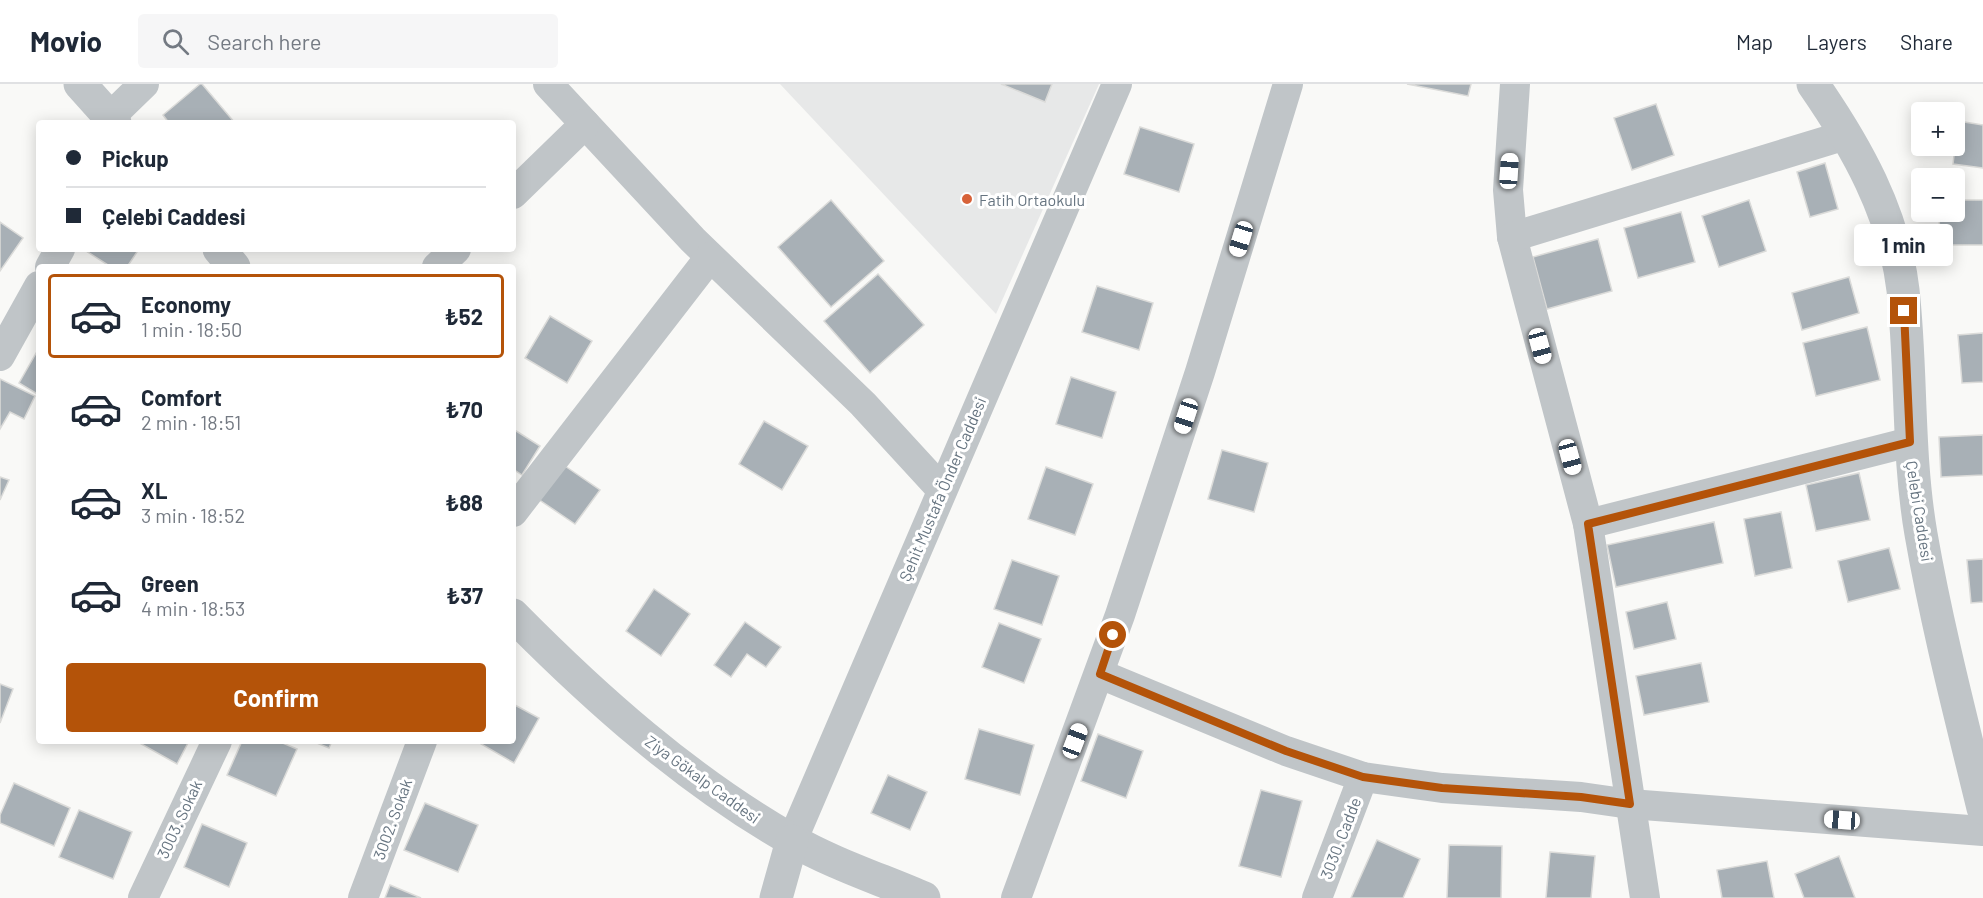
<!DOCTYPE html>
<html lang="en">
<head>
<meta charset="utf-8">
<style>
	body { margin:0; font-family:Barlow,sans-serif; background:#f6f6f7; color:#1f2937; height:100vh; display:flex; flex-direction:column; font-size:22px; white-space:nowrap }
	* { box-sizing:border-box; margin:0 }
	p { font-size:20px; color:#747a83 }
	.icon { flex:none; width:33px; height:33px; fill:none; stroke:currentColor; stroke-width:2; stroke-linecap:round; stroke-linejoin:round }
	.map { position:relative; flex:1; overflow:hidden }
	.details { position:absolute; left:36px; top:180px; width:480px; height:480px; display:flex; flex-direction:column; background:#fff; border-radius:6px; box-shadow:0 3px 15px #0003 }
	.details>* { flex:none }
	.hud { position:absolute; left:36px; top:36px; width:480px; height:132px; border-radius:6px; box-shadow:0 3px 15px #0003; display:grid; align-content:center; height:132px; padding:0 30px; background:#fff }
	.buttons { position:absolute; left:1911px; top:18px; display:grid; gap:12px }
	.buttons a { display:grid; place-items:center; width:54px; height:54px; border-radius:6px; background:#fff; box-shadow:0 3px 15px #0003; font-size:30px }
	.end { position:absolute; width:27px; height:27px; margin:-14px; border:8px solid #b45309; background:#fff; box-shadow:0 0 0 3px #fff }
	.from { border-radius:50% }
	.bubble { position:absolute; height:42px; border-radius:6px; background:#fff; box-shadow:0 3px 15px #0003; font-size:20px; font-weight:700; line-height:42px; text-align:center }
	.car { position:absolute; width:18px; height:36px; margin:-18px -9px; border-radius:8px; box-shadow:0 0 4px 2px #0007; background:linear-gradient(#fff 24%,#345 0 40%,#fff 0 76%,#345 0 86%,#fff 0) }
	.hud b { display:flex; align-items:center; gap:21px; height:57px; font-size:22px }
	.hud b+b { border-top:2px solid #e0e1e3 }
	.hud i { width:15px; height:15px; background:#1f2937 }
	ul { padding:10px 0 0; list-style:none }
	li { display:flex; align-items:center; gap:18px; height:84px; margin:0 12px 9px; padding:0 18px; border:3px solid transparent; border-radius:6px }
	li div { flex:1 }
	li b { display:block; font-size:22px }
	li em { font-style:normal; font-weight:700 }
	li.on { border-color:#b45309 }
	li>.icon { width:54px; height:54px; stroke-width:1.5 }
	.primary-button { display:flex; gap:12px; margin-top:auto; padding:12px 30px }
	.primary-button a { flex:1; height:69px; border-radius:6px; background:#b45309; color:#fff; font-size:24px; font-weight:700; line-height:69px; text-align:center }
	header { display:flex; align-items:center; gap:36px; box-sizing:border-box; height:84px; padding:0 30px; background:#fff; border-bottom:2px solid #e0e1e3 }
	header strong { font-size:28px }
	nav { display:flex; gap:33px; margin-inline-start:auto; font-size:21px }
	.search { width:420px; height:54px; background:#f6f6f7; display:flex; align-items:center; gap:15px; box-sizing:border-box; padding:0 21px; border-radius:6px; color:#747a83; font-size:22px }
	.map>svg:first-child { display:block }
	.built { fill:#e7e8e8 }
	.building { fill:#a8b0b6; stroke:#dbdbd9; stroke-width:1.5 }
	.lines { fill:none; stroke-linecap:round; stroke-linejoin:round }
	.minor { stroke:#c0c5c8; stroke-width:30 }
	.tertiary { stroke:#c0c5c8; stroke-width:33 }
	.route { stroke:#b45309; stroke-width:8 }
	.poi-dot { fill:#d76239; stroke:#fff; stroke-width:2 }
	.labels { text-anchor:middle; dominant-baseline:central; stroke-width:6; stroke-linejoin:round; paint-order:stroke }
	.poi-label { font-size:16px; fill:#667480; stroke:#fff; text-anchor:start }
	.street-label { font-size:16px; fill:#667480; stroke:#fff }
</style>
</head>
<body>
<header>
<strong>Movio</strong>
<div class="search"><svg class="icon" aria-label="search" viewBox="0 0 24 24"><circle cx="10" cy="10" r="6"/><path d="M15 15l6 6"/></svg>Search here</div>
<nav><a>Map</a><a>Layers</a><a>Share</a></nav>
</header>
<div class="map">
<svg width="1983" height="814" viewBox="0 0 1983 814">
	<rect width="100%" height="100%" fill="#f9f9f7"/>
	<path class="built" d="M780,0H1099L996,230Z"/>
	<g class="building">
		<path d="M200,0H202L235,39H169L163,31Z"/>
		<path d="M1001,0H1052L1045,18Z"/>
		<path d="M1407,0H1471L1468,12Z"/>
		<path d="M1656,20L1674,71L1632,86L1614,34Z"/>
		<path d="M1958,37L1983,41V84L1953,80Z"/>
		<path d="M1140,43L1194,60L1179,108L1124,90Z"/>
		<path d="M1825,79L1838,125L1810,133L1797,88Z"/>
		<path d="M831,116L884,177L831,223L778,163Z"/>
		<path d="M1749,116L1766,167L1719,183L1702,132Z"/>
		<path d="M1954,116H1983V161H1940L1939,128H1954Z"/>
		<path d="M1681,128L1695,178L1638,194L1624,144Z"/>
		<path d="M0,138L23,154L0,187Z"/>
		<path d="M1598,155L1612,207L1547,225L1533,173Z"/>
		<path d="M83,165H139L127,183H111Z"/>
		<path d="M878,190L924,241L870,289L824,237Z"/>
		<path d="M1849,193L1859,229L1802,246L1792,209Z"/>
		<path d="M1097,202L1153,219L1139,266L1082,248Z"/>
		<path d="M550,232L592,257L567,299L525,274Z"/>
		<path d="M1867,243L1880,296L1816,312L1803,259Z"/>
		<path d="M1983,249V298L1962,299L1958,251Z"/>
		<path d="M39,264V311L19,299Z"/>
		<path d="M1071,293L1116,308L1102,354L1056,340Z"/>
		<path d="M0,295L35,312L24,335L10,328L0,345Z"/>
		<path d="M764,337L808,362L782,406L739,380Z"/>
		<path d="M513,345L540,362L522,391L513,385Z"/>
		<path d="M1983,351V391L1941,393L1939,353Z"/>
		<path d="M1222,366L1268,379L1254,428L1208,415Z"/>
		<path d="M562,380L600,406L575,440L538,415Z"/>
		<path d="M1046,383L1093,400L1075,451L1028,435Z"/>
		<path d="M1859,389L1870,436L1816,447L1806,401Z"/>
		<path d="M0,393L9,396L0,416Z"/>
		<path d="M1781,428L1792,484L1755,492L1744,435Z"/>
		<path d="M1714,438L1723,479L1616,503L1607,461Z"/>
		<path d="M1889,464L1900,505L1848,518L1838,477Z"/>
		<path d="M1983,475V518L1971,519L1967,476Z"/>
		<path d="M1012,476L1059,492L1042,541L994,525Z"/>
		<path d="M654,505L690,530L661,572L626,547Z"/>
		<path d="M1667,518L1676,555L1634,565L1626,528Z"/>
		<path d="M745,538L781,563L766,583L747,570L731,593L714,581Z"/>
		<path d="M999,539L1041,555L1024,599L982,583Z"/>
		<path d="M1701,579L1709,618L1644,631L1636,592Z"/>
		<path d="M0,600L13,605L0,639Z"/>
		<path d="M513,620L539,634L514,679L476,657H513Z"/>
		<path d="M979,645L1034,661L1020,711L965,695Z"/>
		<path d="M1098,650L1143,667L1126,714L1081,697Z"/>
		<path d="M136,657H189L177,680Z"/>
		<path d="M242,657H278L297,665L276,712L227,691Z"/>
		<path d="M312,657H332L329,664Z"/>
		<path d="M888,691L927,708L910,746L871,729Z"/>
		<path d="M14,699L70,724L54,762L0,739V731Z"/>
		<path d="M1261,706L1302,717L1281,793L1239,782Z"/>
		<path d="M425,719L478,741L458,788L404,766Z"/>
		<path d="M79,726L132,748L113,795L59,773Z"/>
		<path d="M202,740L247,759L229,803L184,783Z"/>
		<path d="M1377,756L1420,775L1403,814H1351Z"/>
		<path d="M1449,761L1502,762L1501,814H1447Z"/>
		<path d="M1550,768L1595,772L1591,814H1546Z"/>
		<path d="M1839,772L1855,814H1804L1795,790Z"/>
		<path d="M1767,777L1774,814H1722L1717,786Z"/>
		<path d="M390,801L421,814H385Z"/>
	</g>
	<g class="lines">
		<g class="minor">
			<path d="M548,0L693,156L863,320L942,406"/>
			<path d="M1515,0L1508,106L1512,153L1588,440L1645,814"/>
			<path d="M110,33L144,0"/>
			<path d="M513,110L585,40"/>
			<path d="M1512,153L1846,51"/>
			<path d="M50,183L60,165"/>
			<path d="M437,183L456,165"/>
			<path d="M0,272L39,202"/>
			<path d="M513,428L710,173"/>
			<path d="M1588,440L1910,358"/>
			<path d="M1100,590L1286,667L1363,693L1442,704L1581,713L1630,720L1983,747"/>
			<path d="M792,757L1117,0"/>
			<path d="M143,814L217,657"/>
			<path d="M363,814L422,657"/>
			<path d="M1016,814L1120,531L1200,288L1288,0"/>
			<path d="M1317,814L1363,693"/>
		</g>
		<g class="tertiary">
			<path d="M80,0L115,39"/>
			<path d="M1813,0C1856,62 1894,129 1903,206C1912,287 1907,369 1921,450C1937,542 1961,634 1983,724"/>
			<path d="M219,165L234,183"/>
			<path d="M513,531C596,615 687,696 790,755C831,779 880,795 924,814"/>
			<path d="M776,814L792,757"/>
		</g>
	</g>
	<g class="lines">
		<path class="route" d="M1113,551L1100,590L1286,667L1363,693L1442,704L1581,713L1630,720L1588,440L1910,358L1904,227"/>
	</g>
	<circle class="poi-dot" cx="967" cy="115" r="6"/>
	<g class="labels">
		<g class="poi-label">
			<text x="979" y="115">Fatih Ortaokulu</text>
		</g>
		<g class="street-label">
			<text transform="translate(942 405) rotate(-67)">Şehit Mustafa Önder Caddesi</text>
			<text transform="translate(1920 427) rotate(81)">Çelebi Caddesi</text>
			<text transform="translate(703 695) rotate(36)">Ziya Gökalp Caddesi</text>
			<text transform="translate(179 735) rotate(-65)">3003. Sokak</text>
			<text transform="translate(392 735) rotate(-70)">3002. Sokak</text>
			<text transform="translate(1340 754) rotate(-69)">3030. Cadde</text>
		</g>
	</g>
</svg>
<div class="buttons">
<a>+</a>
<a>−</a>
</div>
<i class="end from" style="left:1113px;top:551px"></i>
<i class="end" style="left:1904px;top:227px"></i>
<div class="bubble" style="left:1854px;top:140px;width:99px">1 min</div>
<i class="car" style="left:1509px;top:87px;rotate:4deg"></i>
<i class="car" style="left:1241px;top:155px;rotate:197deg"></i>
<i class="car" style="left:1540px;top:262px;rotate:165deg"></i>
<i class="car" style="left:1186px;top:332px;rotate:198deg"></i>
<i class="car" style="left:1570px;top:373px;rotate:165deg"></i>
<i class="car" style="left:1075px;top:657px;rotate:21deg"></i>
<i class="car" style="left:1842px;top:736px;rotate:274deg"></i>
<div class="hud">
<b><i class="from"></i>Pickup</b>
<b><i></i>Çelebi Caddesi</b>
</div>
<section class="details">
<ul>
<li class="on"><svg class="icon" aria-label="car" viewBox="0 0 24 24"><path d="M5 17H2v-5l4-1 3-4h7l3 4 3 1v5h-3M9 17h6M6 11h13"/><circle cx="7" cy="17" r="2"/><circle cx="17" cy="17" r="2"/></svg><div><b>Economy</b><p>1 min · 18:50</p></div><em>₺52</em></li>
<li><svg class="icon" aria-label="car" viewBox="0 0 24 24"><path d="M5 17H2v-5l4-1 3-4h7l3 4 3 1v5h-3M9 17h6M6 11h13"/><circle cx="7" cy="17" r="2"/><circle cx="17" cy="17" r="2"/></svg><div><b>Comfort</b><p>2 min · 18:51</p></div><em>₺70</em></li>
<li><svg class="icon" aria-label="car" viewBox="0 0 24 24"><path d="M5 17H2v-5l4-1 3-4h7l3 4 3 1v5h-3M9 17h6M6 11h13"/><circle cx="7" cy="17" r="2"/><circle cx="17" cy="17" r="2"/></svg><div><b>XL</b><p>3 min · 18:52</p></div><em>₺88</em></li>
<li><svg class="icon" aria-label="car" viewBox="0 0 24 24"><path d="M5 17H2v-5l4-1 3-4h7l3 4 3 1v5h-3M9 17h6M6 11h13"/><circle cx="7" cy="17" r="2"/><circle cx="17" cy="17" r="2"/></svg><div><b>Green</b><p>4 min · 18:53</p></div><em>₺37</em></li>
</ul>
<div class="primary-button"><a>Confirm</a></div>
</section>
</div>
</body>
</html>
